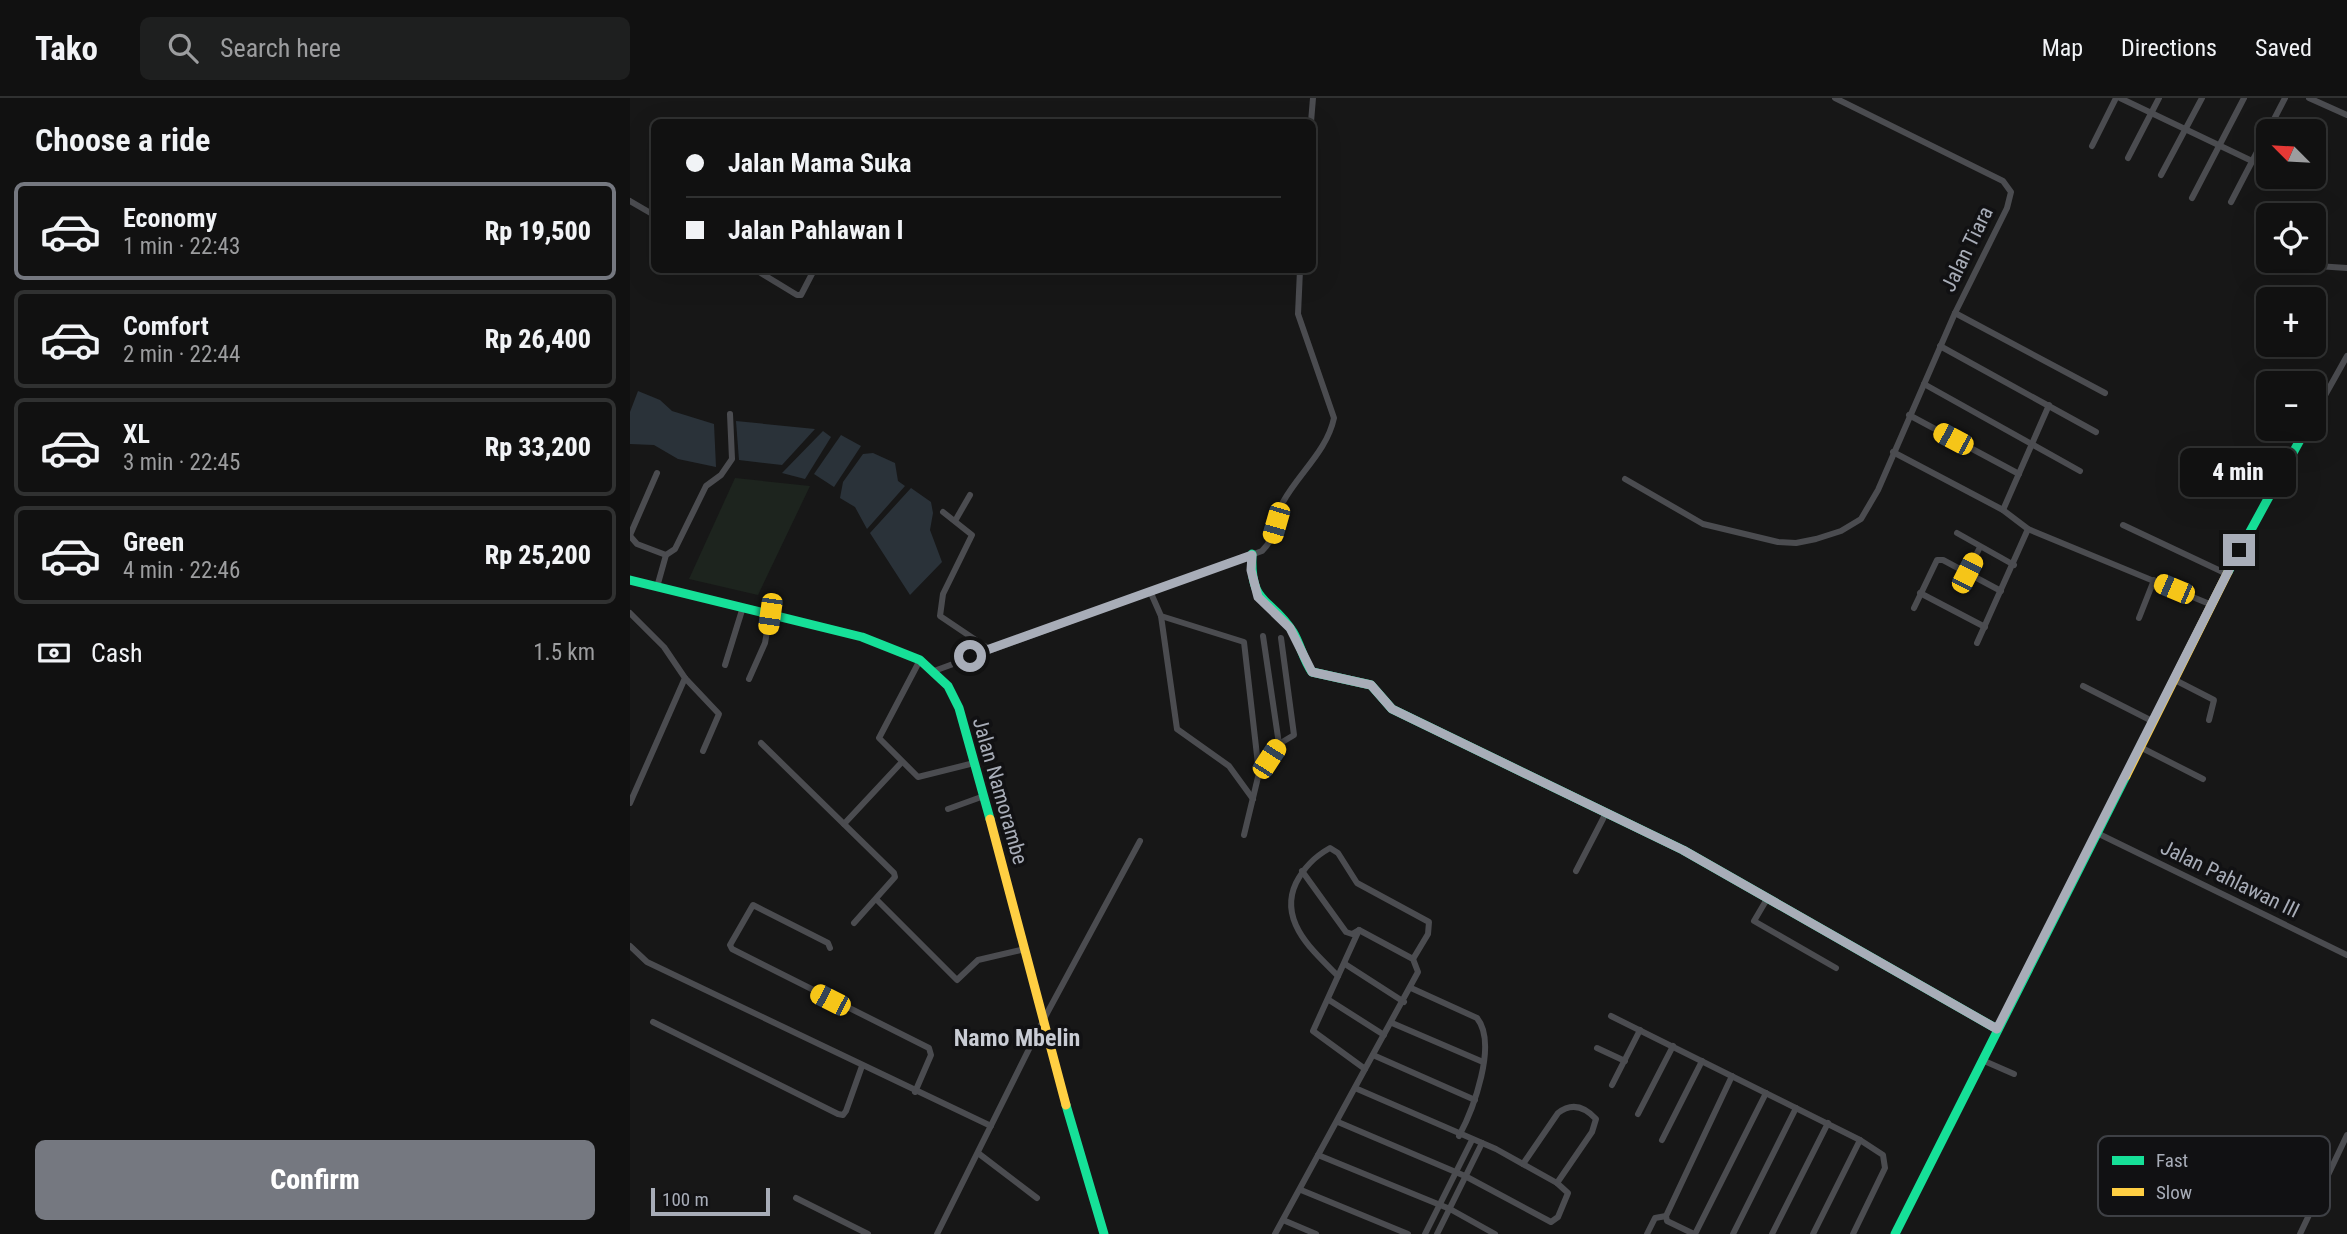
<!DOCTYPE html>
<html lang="en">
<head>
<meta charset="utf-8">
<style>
	body { margin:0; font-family:"Roboto Condensed",sans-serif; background:#1e1f1f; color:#f1f3f6; height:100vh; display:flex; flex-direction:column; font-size:26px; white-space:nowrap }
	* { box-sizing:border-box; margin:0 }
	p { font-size:23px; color:#9c9d9f }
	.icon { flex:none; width:38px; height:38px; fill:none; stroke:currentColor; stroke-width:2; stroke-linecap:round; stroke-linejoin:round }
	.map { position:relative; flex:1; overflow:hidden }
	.panel { display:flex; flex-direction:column; background:#111; width:630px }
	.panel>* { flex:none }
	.hud { position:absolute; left:21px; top:21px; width:665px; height:154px; border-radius:10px; box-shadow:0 7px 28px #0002,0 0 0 2px #303131; display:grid; align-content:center; height:154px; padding:0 35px; background:#111 }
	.needle { width:46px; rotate:294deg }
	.buttons { position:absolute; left:1626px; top:21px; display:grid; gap:14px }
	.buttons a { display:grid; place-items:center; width:70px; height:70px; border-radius:10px; background:#111; box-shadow:0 7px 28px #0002,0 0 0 2px #303131; font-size:35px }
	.scale { position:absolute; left:21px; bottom:18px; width:119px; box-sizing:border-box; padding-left:7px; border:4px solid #a8adb8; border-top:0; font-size:19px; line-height:24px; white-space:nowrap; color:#a8adb8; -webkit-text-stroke:5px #111113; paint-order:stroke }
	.end { position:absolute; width:32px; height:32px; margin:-16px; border:9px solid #a8adb8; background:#111; box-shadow:0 0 0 4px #111 }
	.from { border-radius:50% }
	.bubble { position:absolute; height:49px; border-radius:10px; background:#111; box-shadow:0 7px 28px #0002,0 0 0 2px #303131; font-size:23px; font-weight:800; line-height:49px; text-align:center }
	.car { position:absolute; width:21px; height:42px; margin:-21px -10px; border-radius:9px; box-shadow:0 0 5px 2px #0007; background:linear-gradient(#f5c518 24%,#345 0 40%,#f5c518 0 76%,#345 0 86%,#f5c518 0) }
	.hud b { display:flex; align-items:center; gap:24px; height:66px; font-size:26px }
	.hud b+b { border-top:2px solid #303131 }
	.hud i { width:18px; height:18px; background:#f1f3f6 }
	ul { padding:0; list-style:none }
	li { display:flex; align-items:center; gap:21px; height:98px; margin:0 14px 10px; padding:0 21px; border:4px solid #303131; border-radius:10px }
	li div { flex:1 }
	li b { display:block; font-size:26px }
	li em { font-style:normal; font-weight:800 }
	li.active { border-color:#757880 }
	li>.icon { width:63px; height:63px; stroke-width:1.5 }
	h2 { padding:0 35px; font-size:32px; line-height:84px }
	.pay { display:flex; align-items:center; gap:18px; height:77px; padding:0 35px; font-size:26px }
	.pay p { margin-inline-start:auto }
	.cta { display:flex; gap:14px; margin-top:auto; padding:14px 35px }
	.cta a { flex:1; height:80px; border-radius:10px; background:#757880; color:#fff; font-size:28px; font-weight:800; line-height:80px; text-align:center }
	header { display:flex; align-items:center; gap:42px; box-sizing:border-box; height:98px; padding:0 35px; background:#111; border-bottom:2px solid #303131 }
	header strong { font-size:33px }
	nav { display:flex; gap:38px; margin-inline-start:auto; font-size:24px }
	.search { width:490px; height:63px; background:#1e1f1f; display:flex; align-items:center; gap:18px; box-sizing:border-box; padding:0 24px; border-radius:10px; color:#9c9d9f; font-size:26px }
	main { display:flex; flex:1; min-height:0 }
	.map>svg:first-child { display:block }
	.green { fill:#1d241e }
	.water { fill:#2a3239 }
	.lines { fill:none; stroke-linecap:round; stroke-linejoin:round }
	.street { stroke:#4b4c50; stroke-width:6 }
	.fast { stroke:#16e098; stroke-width:9 }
	.slow { stroke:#ffcf43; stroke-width:9 }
	.route { stroke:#a8adb8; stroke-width:9 }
	.labels { text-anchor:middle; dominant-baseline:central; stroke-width:7; stroke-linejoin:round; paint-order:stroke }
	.street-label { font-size:21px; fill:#a8adb8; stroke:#111113 }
	.quarter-label { font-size:24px; font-weight:bold; fill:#c9ccd4; stroke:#111113 }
	.key { fill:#111113; stroke:#3e4045; stroke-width:2 }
	.key-label { font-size:19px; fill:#a8adb8 }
</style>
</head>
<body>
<header>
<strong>Tako</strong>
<div class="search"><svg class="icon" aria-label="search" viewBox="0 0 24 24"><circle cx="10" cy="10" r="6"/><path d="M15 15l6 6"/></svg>Search here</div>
<nav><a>Map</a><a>Directions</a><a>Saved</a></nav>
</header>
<main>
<section class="panel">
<h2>Choose a ride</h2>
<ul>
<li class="active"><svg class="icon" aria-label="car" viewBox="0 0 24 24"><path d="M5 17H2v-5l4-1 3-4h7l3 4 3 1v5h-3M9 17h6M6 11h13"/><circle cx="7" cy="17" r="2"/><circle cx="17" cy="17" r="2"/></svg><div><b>Economy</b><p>1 min · 22:43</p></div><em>Rp 19,500</em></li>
<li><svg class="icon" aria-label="car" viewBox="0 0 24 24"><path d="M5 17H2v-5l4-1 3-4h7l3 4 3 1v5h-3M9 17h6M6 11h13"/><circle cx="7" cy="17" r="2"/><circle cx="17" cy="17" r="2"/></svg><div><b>Comfort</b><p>2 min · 22:44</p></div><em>Rp 26,400</em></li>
<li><svg class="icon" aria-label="car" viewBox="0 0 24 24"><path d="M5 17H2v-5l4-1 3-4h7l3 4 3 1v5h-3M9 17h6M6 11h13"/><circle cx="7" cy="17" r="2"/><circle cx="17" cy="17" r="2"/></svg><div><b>XL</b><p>3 min · 22:45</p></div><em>Rp 33,200</em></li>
<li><svg class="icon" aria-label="car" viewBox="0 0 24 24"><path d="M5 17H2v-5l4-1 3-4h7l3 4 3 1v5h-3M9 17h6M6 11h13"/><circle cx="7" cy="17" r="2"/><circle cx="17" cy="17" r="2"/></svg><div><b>Green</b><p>4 min · 22:46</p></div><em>Rp 25,200</em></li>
</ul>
<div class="pay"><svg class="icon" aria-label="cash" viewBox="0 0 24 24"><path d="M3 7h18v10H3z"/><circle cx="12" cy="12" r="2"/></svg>Cash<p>1.5 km</p></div>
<div class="cta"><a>Confirm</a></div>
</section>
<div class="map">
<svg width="1717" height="1136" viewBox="0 0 1717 1136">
	<rect width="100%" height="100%" fill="#171717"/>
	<path class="green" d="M105,380L180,388L128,497L59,481Z"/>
	<g class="water">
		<path d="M8,293L30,302L42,313L84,326L86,369L48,361L24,347L0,346V314Z"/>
		<path d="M106,323L185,331L152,367L109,362Z"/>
		<path d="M193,333L201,339L175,381L152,375Z"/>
		<path d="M211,337L231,348L204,389L184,376Z"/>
		<path d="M243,355L265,365L268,383L275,388L237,431L225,409L210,400L213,384L233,356Z"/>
		<path d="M281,390L301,404L303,415L300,432L312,464L280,497L240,435Z"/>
	</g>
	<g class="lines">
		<g class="street">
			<path d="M1490,0L1622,63"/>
			<path d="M1679,0L1717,17"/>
			<path d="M681,24L683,0"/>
			<path d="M1462,48L1486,0"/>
			<path d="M1498,60L1529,0"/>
			<path d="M1531,77L1572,0"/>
			<path d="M1562,100L1614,0"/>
			<path d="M0,103L24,117"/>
			<path d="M1601,104L1655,0"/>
			<path d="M1680,163L1687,168L1717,170"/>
			<path d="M126,172L167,197H171L184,172"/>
			<path d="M1325,215L1475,295"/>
			<path d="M1310,248L1466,334"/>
			<path d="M1294,286L1450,373"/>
			<path d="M1279,317L1389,376"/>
			<path d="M1684,317L1717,258"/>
			<path d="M1263,354L1373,412L1398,431L1582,507"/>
			<path d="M995,381L1073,426L1148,444L1166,445L1186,441L1211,433L1231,421L1248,392L1325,215L1377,110L1381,94L1373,83L1205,0"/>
			<path d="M1373,412L1419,307"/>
			<path d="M313,414L342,437L313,496L310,518L359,551"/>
			<path d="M325,423L340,397"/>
			<path d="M1493,427L1597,476"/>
			<path d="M1327,435L1384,467"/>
			<path d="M0,437L27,375"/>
			<path d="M0,438L7,446L36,457"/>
			<path d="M1337,475L1350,449"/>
			<path d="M27,489L36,457L45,451L76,388L91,377L102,361L100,316"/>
			<path d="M520,493L531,518L614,544L629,675L614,737"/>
			<path d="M1290,495L1355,529"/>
			<path d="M1284,510L1307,462H1313L1371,493"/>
			<path d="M0,515L34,549L55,580L0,705"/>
			<path d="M531,518L547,631L599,668L623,701"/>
			<path d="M1509,520L1524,482"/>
			<path d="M1347,545L1398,431"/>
			<path d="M290,562L249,640L288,679L344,665"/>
			<path d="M95,567L113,509"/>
			<path d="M304,573L632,453C647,439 644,420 653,404C669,375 697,353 704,320L668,216L670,172"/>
			<path d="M55,580L89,616L73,653"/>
			<path d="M119,581L135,545L140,516"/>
			<path d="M1545,582L1584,602L1579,622"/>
			<path d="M1453,588L1524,624"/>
			<path d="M131,645L264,775L265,779L224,825"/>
			<path d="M649,646L664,637L651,540"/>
			<path d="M1510,649L1573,681"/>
			<path d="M629,675L649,646L633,538"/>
			<path d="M318,711L354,698"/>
			<path d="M214,726L271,665"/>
			<path d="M1467,735L1717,857"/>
			<path d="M946,773L976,715"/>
			<path d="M246,801L327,882L348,862L395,851"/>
			<path d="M1137,801L1124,823L1206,870"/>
			<path d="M729,832L783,861L788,874L735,971"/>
			<path d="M0,848L17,864L361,1028"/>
			<path d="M200,850L198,845L123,807L100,847L102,851L299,950L301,957L285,994"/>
			<path d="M715,866L774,904"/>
			<path d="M708,878C683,853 648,823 666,785C674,769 684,759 700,750L708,755L727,785L799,824L798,836L783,861"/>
			<path d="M781,890L847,920C868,946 843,1012 829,1038"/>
			<path d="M699,902L754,937"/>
			<path d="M981,918L1230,1042L1253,1057L1255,1070L1223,1136"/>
			<path d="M23,924L208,1016L213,1017L216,1013L232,968"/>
			<path d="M762,925L853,964"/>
			<path d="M967,950L995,963"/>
			<path d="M743,957L845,1002"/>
			<path d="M1352,962L1384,976"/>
			<path d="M982,987L1010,932"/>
			<path d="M1008,1016L1043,948"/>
			<path d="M708,1024L835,1078L921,1124L928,1119L938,1095L927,1085L866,1051L725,990"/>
			<path d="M1032,1042L1072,963"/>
			<path d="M348,1055L407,1100"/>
			<path d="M688,1057L820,1111L865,1136"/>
			<path d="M893,1066L928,1015C942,1004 955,1009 966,1021L962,1034L927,1085"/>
			<path d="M671,1092L778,1136"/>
			<path d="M166,1100L238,1136"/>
			<path d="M653,1122L686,1136"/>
			<path d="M307,1136L415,919L510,743"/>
			<path d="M645,1136L735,971L683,933L729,832L722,836L716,834L672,773"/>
			<path d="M795,1136L842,1042"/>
			<path d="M807,1136L852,1045"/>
			<path d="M1017,1136L1025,1120L1036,1118"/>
			<path d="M1064,1136L1037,1123L1036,1118L1102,978"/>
			<path d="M1065,1136L1136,995"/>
			<path d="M1103,1136L1166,1010"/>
			<path d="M1142,1136L1198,1025"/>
			<path d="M1183,1136L1230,1042"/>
			<path d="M1670,1136L1717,1037"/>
		</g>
		<g class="fast">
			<path d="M622,456C620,509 640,498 663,534C671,547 673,562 682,574L741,587L762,611L1053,752L1367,931"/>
			<path d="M1598,474L1676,331"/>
			<path d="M0,482L232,539L290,562L318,588L329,610L360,721"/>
			<path d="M436,1007L474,1136"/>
			<path d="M1265,1136L1496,678"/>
		</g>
		<g class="slow">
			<path d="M1496,678L1598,474"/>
			<path d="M360,721L436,1007"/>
		</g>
	</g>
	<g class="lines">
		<path class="route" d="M340,558L622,457L621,472L628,499L660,530L682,574L741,587L762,611L1053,752L1367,931L1609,452"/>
	</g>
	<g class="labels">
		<g class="street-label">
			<text transform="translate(1337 151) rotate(-64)">Jalan Tiara</text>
			<text transform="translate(370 693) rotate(74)">Jalan Namorambe</text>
			<text transform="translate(1600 781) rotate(26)">Jalan Pahlawan III</text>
		</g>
		<g class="quarter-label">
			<text x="387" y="940">Namo Mbelin</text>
		</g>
	</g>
	<rect x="1468" y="1038" width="232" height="80" rx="10" class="key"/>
	<rect x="1482" y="1058" width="32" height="9" fill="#16e098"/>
	<rect x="1482" y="1090" width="32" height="8" fill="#ffcf43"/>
	<g class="key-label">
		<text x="1526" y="1069">Fast</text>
		<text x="1526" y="1101">Slow</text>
	</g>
</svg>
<div class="buttons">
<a><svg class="needle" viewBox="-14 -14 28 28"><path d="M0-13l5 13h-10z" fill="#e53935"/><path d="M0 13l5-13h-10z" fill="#9c9d9f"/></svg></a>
<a><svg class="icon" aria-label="locate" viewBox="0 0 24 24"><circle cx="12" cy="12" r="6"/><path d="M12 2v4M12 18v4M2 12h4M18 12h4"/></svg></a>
<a>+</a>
<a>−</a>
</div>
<div class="scale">100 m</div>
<i class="end from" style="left:340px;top:558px"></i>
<i class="end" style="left:1609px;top:452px"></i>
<div class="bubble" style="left:1550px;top:350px;width:116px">4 min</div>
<i class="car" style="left:1323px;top:341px;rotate:298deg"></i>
<i class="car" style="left:646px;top:425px;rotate:196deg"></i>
<i class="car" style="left:1337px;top:475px;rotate:27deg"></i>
<i class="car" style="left:1544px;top:491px;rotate:293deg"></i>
<i class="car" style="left:140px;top:516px;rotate:188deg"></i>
<i class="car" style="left:639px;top:661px;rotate:33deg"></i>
<i class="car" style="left:200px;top:902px;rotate:297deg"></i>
<div class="hud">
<b><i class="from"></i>Jalan Mama Suka</b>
<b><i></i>Jalan Pahlawan I</b>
</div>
</div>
</main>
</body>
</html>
